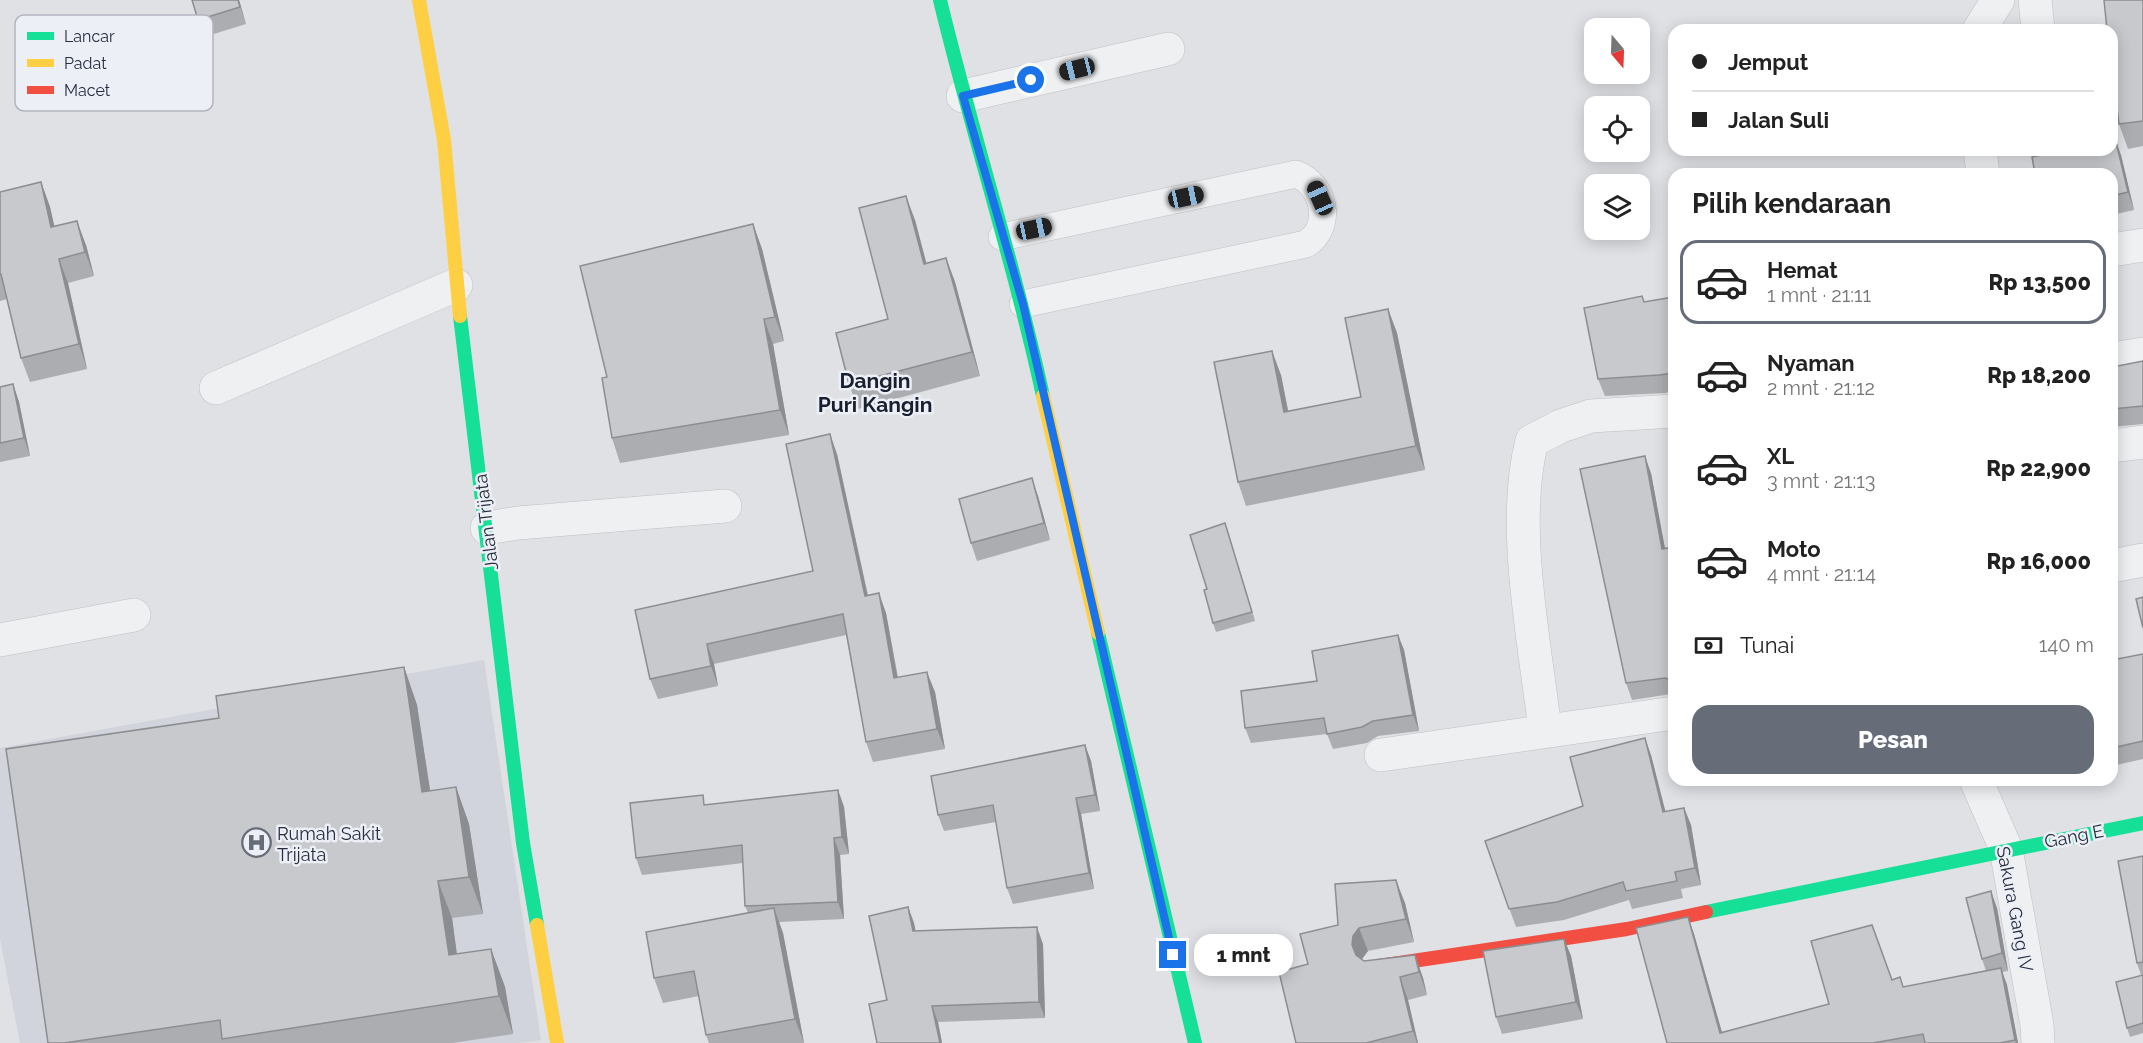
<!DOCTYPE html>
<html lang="id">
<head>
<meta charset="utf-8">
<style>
	body { margin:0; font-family:Raleway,sans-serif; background:#f6f6f6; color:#222; height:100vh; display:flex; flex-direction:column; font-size:22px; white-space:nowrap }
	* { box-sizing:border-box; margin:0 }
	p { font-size:20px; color:#767676 }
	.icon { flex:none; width:33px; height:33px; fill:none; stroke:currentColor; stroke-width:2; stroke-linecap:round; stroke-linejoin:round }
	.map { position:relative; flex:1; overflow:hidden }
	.panel { position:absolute; left:1668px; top:168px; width:450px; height:618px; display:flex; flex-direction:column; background:#fff; border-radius:18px; box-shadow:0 3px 15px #0003 }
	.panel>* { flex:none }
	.banner { position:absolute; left:1668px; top:24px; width:450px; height:132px; border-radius:18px; box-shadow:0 3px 15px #0003; display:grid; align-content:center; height:132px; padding:0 24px; background:#fff }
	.needle { width:39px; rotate:161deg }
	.fabs { position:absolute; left:1584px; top:18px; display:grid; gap:12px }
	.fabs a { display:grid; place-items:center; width:66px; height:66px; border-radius:12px; background:#fff; box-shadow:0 3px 15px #0003; font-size:30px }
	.end { position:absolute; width:27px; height:27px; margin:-14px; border:8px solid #1a73e8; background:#fff; box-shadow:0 0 0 3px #fff }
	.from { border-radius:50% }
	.bubble { position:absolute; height:42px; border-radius:18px; background:#fff; box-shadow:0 3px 15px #0003; font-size:20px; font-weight:800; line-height:42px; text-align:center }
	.car { position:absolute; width:18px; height:36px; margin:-18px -9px; border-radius:8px; box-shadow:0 0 4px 2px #0007; background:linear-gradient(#222 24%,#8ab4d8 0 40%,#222 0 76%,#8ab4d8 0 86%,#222 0) }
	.banner b { display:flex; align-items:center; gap:21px; height:57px; font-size:22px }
	.banner b+b { border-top:2px solid #e0e0e0 }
	.banner i { width:15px; height:15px; background:#222 }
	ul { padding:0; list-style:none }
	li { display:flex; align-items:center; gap:18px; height:84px; margin:0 12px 9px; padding:0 12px; border:3px solid transparent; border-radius:18px }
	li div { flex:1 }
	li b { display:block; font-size:22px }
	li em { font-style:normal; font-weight:800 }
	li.current { border-color:#676c79 }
	li>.icon { width:54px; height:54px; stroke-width:1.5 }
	h2 { padding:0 24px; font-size:27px; line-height:72px }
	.pay { display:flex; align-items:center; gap:15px; height:66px; padding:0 24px; font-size:22px }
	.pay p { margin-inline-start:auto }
	.button { display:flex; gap:12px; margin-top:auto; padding:12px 24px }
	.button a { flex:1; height:69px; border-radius:18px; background:#676c79; color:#fff; font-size:24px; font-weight:800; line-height:69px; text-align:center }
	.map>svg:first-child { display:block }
	.built { fill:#d1d4dc }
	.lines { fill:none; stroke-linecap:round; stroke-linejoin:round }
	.lane-casing { stroke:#bebfc3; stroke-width:28 }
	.street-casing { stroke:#bebfc3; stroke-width:34 }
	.lane { stroke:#eff0f2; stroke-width:27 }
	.street { stroke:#eff0f2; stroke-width:33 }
	.fast { stroke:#16e098; stroke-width:14 }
	.slow { stroke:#ffcf43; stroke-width:14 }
	.jam { stroke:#f24e42; stroke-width:14 }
	.wall { fill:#acadb0 }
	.shaded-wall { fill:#8c8d90 }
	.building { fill:#c8c9cd; stroke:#8c8d90; stroke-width:1.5 }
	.route { stroke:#1a73e8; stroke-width:8 }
	.labels { text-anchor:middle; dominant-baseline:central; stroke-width:5; stroke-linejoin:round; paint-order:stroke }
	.street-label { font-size:18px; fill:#262d3f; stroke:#eceff5 }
	.poi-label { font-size:18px; fill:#262d3f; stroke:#eceff5; text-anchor:start }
	.quarter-label { font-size:21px; font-weight:bold; fill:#181f2f; stroke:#eceff5 }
	.key { fill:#eceff5; stroke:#b1b5be; stroke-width:1.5 }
	.key-label { font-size:16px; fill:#262d3f }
</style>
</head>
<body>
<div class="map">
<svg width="2143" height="1043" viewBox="0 0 2143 1043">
	<rect width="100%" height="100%" fill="#e0e1e5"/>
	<path class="built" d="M484,660L541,1040L520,1043H20L0,939V748Z"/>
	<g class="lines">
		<defs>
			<path id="lane" d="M1002,237L1296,174C1325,185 1333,227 1306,244L1023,304"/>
			<g id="street">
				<path d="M2035,0L2038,30"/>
				<path d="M1979,30L1998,0"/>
				<path d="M963,96L1168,49"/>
				<path d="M1980,150L1983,174"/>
				<path d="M2112,250L2143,245"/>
				<path d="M2112,359L2143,354"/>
				<path d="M216,388L456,285"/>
				<path d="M2112,446L2143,442"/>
				<path d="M487,528L518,523L725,506"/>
				<path d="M2112,566L2143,560"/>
				<path d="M0,640L134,615"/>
				<path d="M1545,730C1535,643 1510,525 1532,441L1561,426L1591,416L1674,411"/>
				<path d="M1381,755L1674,713"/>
				<path d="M1976,780L2006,849L2037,1025L2038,1043"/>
			</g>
		</defs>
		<use href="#lane" class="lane-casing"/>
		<use href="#street" class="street-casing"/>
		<use href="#lane" class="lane"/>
		<use href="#street" class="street"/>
		<g class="fast">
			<path d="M940,0C972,133 1014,263 1043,396"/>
			<path d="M460,316L523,843L537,925"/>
			<path d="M1098,633L1195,1043"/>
			<path d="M1706,912L2143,823"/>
		</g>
		<g class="slow">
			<path d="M419,0L444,140L460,316"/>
			<path d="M1043,396L1098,633"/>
			<path d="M537,925L557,1043"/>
		</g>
		<path class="jam" d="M1379,966L1627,929L1706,912"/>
	</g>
	<g class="wall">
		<path d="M192,0H239L246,24L204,37Z"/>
		<path d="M2143,0V146L2128,149L2119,124Z"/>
		<path d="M2121,155L2134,210L2112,215V174Z"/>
		<path d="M41,182L50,207L54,226L86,245L94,276L68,283L87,369L30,382L21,358L7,299L0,301V192Z"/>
		<path d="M915,220L926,263L946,258L955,282L980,376L858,409L849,384L888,319Z"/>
		<path d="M753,224L762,249L784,341L773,344L789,435L620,463L612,438L607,377Z"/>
		<path d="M1674,297V391L1665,393L1605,396L1598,379L1645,302Z"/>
		<path d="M1388,309L1397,333L1425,470L1246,506L1238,482L1281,375L1288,411L1361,397Z"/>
		<path d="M2143,361V424L2112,427V367Z"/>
		<path d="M13,384L19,402L30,456L0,462V387Z"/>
		<path d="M837,454L868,595L886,613L898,677L935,692L945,749L873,762L866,742L846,635L714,664L718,686L658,699L650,679L813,571Z"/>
		<path d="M1651,473L1665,549L1674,547V695L1671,694L1632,700L1626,683Z"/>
		<path d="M1038,496L1050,540L977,561L971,543Z"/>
		<path d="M1225,523L1255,621L1216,632L1213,623L1207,589Z"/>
		<path d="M1398,635L1404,650L1419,731L1378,736L1367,743L1333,749L1327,734L1251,743L1245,728L1317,681Z"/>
		<path d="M2143,654V759L2112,766V660Z"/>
		<path d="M404,667L417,705L430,791L456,787L469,824L483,914L452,918L457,954L491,949L505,987L513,1034L452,1043H48L219,718Z"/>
		<path d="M1085,745L1091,761L1100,811L1081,814L1094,889L1013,904L1007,888L996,822L944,831L938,815Z"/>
		<path d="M1651,755L1665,812L1684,808L1691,825L1701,885L1681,889L1683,898L1632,909L1629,900L1564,920L1516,927L1485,841L1583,806Z"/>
		<path d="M838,790L844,807L849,854L840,855L844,919L779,922L783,933L804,1043H709L706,1035L699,996L663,1003L654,978L748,913L745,906L743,863L642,875L636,858L707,805Z"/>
		<path d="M2143,856V1033L2130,1037L2127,1028L2141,975L2137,963Z"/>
		<path d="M1405,903L1414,942L1368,951L1362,959L1364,961L1415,955L1423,978L1427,995L1408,1000L1418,1043H1296L1308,964L1338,925Z"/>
		<path d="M908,907L914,923L915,931L1043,944L1045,1018L938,1022L942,1043H877Z"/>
		<path d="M1997,908L2008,971L2002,972L2007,985L2018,1043H1667L1688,917L1694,934L1722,1033L1829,1004L1900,977L1903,987L1986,971L1982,959Z"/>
		<path d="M1564,939L1571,956L1583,1019L1502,1034L1496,1017Z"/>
	</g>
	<g class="shaded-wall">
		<path d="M238,0H239L246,24Z"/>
		<path d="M2115,138L2121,155L2134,210L2128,192Z"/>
		<path d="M41,182L50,207L60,251L51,227Z"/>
		<path d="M906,196L915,220L933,288L924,264Z"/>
		<path d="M77,221L86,245L94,276L85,252Z"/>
		<path d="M753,224L762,249L784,341L775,317Z"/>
		<path d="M946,258L955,282L980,376L972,352Z"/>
		<path d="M59,259L68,283L87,369L79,344Z"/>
		<path d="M1388,309L1397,333L1425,470L1416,446Z"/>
		<path d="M764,319L773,344L789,435L780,410Z"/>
		<path d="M1272,351L1281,375L1293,436L1284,412Z"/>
		<path d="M13,384L19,402L30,456L24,438Z"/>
		<path d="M830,434L837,454L872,616L865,596Z"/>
		<path d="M1645,456L1651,473L1668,565L1662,549Z"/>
		<path d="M1032,478L1038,496L1050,540L1044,523Z"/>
		<path d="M1225,523L1228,532L1255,621L1252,612Z"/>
		<path d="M879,593L886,613L901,698L894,678Z"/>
		<path d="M1398,635L1404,650L1419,731L1413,715Z"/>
		<path d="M707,644L714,664L718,686L711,666Z"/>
		<path d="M404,667L417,705L436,829L422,792Z"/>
		<path d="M927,672L935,692L945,749L937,729Z"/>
		<path d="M1645,738L1651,755L1670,829L1663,812Z"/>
		<path d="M1085,745L1091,761L1100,811L1095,795Z"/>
		<path d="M456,787L469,824L483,914L469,877Z"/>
		<path d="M838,790L844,807L849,854L842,837Z"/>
		<path d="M1076,798L1081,814L1094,889L1089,873Z"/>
		<path d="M1684,808L1691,825L1701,885L1695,868Z"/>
		<path d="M834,838L840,855L844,919L838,902Z"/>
		<path d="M1396,880L1405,903L1414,942L1406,919Z"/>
		<path d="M438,881L452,918L462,993L449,955Z"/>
		<path d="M1991,891L1997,908L2008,971L2002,953Z"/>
		<path d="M908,907L914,923L919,947L913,931Z"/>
		<path d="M774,908L783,933L804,1043L795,1019Z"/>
		<path d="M1688,917L1694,934L1725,1043L1720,1033Z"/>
		<path d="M1037,927L1043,944L1045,1018L1039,1002Z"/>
		<path d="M1359,928L1368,951L1362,959L1360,968L1352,945L1353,936Z"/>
		<path d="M1564,939L1571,956L1583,1019L1576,1002Z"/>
		<path d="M491,949L505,987L513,1034L499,996Z"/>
		<path d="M1415,955L1423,978L1427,995L1419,972Z"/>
		<path d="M2001,968L2007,985L2018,1043H2016L2015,1040Z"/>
		<path d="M1400,977L1408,1000L1418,1043H1417L1413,1031Z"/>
		<path d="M932,1006L938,1022L942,1043H940Z"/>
	</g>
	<g class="building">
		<path d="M192,0H238L240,7L198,20Z"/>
		<path d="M2104,0H2143V121L2119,124L2112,68V30H2107Z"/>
		<path d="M2112,138H2115L2128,192L2112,196V174H2035L2032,157L2062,150H2112Z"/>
		<path d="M41,182L51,227L77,221L85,252L59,259L79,344L21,358L1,274H0V192Z"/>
		<path d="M906,196L924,264L946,258L972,352L849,384L836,333L888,319L859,208Z"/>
		<path d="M753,224L775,317L764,319L780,410L612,438L602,378L607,377L580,266Z"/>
		<path d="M1642,296L1644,302L1674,297V373L1659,375L1598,379L1584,308Z"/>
		<path d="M1388,309L1416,446L1238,482L1214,362L1272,351L1284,412L1361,397L1345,318Z"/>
		<path d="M2143,361V406L2112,409V367Z"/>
		<path d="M13,384L24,438L0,443V387Z"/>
		<path d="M830,434L865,596L879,593L894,678L927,672L937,729L866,742L843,614L707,644L711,666L650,679L635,610L813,571L786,444Z"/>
		<path d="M1645,456L1662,549L1674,547V681L1665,678L1626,683L1580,469Z"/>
		<path d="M1032,478L1044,523L971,543L959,499Z"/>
		<path d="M1225,523L1252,612L1213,623L1204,590L1207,589L1190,535Z"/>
		<path d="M2143,597V628L2136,599Z"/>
		<path d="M1398,635L1413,715L1373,721L1362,727L1327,734L1324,718L1245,728L1241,691L1317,681L1312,651Z"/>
		<path d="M2143,654V741L2112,748V660Z"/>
		<path d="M404,667L422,792L456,787L469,877L438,881L449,955L491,949L499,996L222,1039L220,1020L64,1043H48L6,749L219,718L216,696Z"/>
		<path d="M1645,738L1663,812L1684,808L1695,868L1675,872L1677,881L1626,891L1623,882L1557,902L1509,909L1485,841L1583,806L1570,757Z"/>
		<path d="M1085,745L1095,795L1076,798L1089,873L1007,888L993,805L938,815L931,776Z"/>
		<path d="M838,790L842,837L834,838L838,902L745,906L742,845L636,858L630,803L703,795L704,805Z"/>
		<path d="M2143,856V962L2137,963L2118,861Z"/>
		<path d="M1396,880L1406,919L1359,928L1353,936L1352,945L1356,955L1364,961L1415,955L1419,972L1400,977L1413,1031L1366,1043H1296L1279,972L1308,964L1300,934L1338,925L1335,884Z"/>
		<path d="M1991,891L2002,953L1982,959L1966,898Z"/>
		<path d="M908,907L913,931L1037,927L1039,1002L932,1006L940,1043H877L869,1004L887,1000L869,916Z"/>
		<path d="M774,908L795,1019L706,1035L694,971L654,978L646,932Z"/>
		<path d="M1688,917L1720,1033L1829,1004L1811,941L1872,925L1892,980L1900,977L1903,987L2001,968L2015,1040L2000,1043H1925L1923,1034L1873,1043H1667L1636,928Z"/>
		<path d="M1564,939L1576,1002L1496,1017L1483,951Z"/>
		<path d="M2143,975V1023L2127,1028L2116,982Z"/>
	</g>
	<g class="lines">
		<path class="route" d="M1031,80L963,96L1023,304L1173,955"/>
	</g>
	<defs>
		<symbol id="hospital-ring" viewBox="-11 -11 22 22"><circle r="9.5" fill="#eceff5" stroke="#676c79" stroke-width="1.5"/><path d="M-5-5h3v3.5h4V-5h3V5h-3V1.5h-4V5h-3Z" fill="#676c79"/></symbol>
	</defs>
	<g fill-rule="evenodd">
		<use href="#hospital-ring" x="240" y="826" width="33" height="33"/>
	</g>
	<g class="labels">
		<g class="street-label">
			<text transform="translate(486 522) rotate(-97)">Jalan Trijata</text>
			<text transform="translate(2074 836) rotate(-11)">Gang E</text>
			<text transform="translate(2015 909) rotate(79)">Sakura Gang IV</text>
		</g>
		<g class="poi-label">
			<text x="277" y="833">Rumah Sakit<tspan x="277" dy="21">Trijata</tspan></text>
		</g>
		<g class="quarter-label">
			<text x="875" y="380">Dangin<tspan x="875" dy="24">Puri Kangin</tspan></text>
		</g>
	</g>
	<rect x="15" y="15" width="198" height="96" rx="9" class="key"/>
	<rect x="27" y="32" width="27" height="8" fill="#16e098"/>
	<rect x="27" y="59" width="27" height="8" fill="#ffcf43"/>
	<rect x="27" y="86" width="27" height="8" fill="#f24e42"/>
	<g class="key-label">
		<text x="64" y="42">Lancar</text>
		<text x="64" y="69">Padat</text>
		<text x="64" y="96">Macet</text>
	</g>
</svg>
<div class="fabs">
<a><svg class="needle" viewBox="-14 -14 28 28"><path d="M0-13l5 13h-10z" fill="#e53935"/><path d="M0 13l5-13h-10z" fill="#767676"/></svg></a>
<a><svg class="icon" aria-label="locate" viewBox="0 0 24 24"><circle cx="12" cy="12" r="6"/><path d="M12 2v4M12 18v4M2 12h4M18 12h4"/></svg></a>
<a><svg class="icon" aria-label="layers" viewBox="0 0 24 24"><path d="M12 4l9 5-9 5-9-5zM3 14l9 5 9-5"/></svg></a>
</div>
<i class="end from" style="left:1031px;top:80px"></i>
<i class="end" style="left:1173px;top:955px"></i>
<div class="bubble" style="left:1194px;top:934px;width:99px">1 mnt</div>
<i class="car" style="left:1077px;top:69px;rotate:256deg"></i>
<i class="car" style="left:1186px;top:197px;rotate:78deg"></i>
<i class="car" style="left:1320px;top:198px;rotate:336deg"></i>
<i class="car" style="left:1034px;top:229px;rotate:78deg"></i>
<div class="banner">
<b><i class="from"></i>Jemput</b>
<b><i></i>Jalan Suli</b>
</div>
<section class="panel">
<h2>Pilih kendaraan</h2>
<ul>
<li class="current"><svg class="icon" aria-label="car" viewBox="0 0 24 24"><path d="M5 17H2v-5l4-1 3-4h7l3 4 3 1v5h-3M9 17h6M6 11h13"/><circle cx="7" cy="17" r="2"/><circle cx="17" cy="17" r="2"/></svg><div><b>Hemat</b><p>1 mnt · 21:11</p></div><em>Rp 13,500</em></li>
<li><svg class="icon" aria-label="car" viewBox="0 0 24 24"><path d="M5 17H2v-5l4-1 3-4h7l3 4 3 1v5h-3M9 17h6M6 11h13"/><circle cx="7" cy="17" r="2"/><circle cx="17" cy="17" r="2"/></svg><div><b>Nyaman</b><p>2 mnt · 21:12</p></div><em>Rp 18,200</em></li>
<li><svg class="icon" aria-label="car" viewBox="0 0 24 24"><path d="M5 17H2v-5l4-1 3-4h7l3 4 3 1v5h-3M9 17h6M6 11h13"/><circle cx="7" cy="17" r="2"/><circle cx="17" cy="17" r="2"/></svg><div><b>XL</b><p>3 mnt · 21:13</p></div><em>Rp 22,900</em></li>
<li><svg class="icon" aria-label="car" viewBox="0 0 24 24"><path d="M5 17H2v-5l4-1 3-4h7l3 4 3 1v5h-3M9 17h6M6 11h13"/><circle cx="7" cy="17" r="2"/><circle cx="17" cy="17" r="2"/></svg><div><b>Moto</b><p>4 mnt · 21:14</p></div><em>Rp 16,000</em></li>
</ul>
<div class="pay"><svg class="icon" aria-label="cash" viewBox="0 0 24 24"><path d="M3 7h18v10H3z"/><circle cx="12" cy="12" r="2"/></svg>Tunai<p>140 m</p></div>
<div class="button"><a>Pesan</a></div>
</section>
</div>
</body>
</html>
